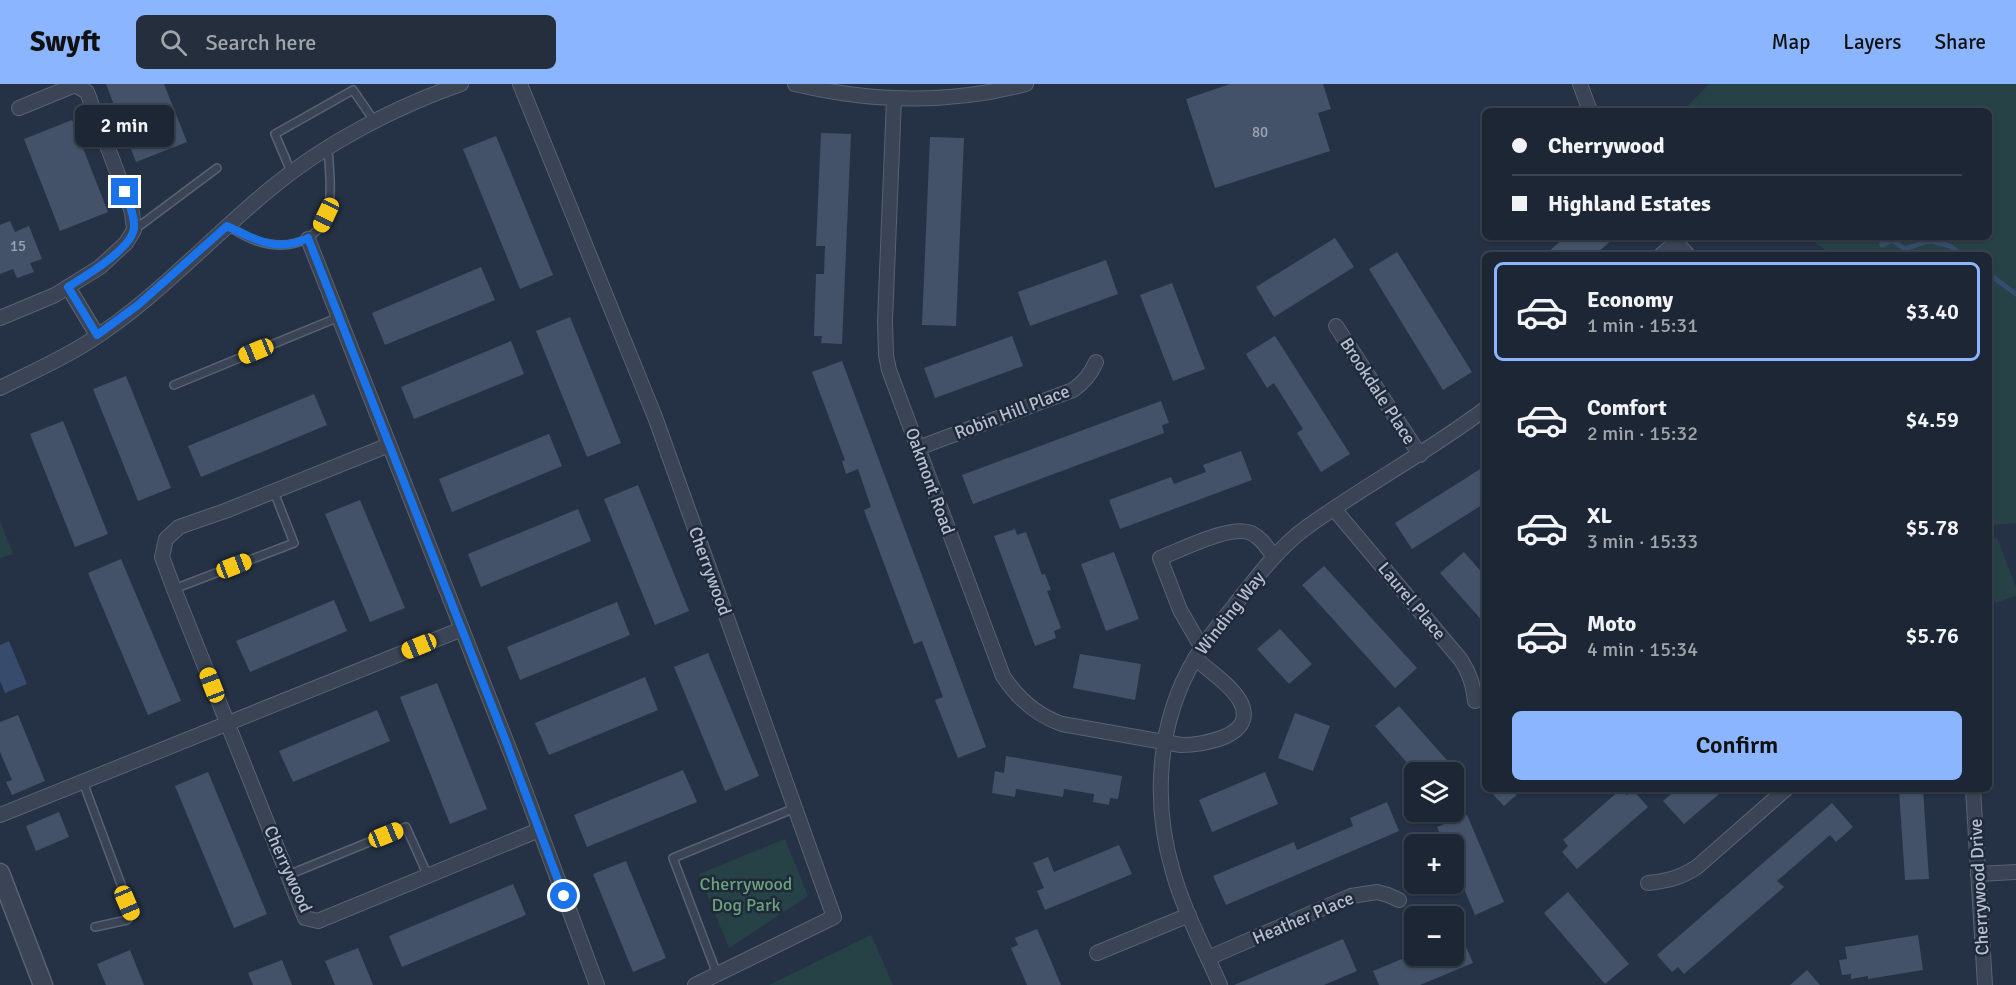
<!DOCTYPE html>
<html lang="en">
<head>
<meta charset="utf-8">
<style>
	body { margin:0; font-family:Signika,sans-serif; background:#252e3c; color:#f1f3f6; height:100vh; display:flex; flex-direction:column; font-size:22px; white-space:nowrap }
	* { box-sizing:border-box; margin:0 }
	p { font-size:20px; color:#a0a5ac }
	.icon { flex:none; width:33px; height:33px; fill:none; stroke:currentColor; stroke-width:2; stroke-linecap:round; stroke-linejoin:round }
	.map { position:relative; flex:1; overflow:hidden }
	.details { position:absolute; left:1482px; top:168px; width:510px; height:540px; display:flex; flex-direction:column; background:#1c2634; border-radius:9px; box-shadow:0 2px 4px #0004,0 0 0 2px #3a434f }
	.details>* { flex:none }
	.guide { position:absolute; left:1482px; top:24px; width:510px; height:132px; border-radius:9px; box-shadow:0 2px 4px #0004,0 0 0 2px #3a434f; display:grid; align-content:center; height:132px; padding:0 30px; background:#1c2634 }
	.fabs { position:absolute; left:1404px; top:678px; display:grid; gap:12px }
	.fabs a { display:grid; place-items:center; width:60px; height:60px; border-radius:9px; background:#1c2634; box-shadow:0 2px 4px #0004,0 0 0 2px #3a434f; font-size:30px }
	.end { position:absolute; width:27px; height:27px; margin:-14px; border:8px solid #1a73e8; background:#fff; box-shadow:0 0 0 3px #fff }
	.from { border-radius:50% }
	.bubble { position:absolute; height:42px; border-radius:9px; background:#1c2634; box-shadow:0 2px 4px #0004,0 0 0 2px #3a434f; font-size:20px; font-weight:600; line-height:42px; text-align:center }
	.car { position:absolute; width:18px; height:36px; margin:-18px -9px; border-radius:8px; box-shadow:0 0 4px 2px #0007; background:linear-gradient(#f5c518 24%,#345 0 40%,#f5c518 0 76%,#345 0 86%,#f5c518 0) }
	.guide b { display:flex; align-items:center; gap:21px; height:57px; font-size:22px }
	.guide b+b { border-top:2px solid #3a434f }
	.guide i { width:15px; height:15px; background:#f1f3f6 }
	ul { padding:10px 0 0; list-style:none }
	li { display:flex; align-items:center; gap:18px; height:99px; margin:0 12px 9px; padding:0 18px; border:3px solid transparent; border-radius:9px }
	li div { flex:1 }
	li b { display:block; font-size:22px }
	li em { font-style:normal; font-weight:600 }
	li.active { border-color:#8bb5ff }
	li>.icon { width:54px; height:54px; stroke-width:1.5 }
	.primary-button { display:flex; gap:12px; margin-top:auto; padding:12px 30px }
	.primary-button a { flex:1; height:69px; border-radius:9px; background:#8bb5ff; color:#111; font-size:24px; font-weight:600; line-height:69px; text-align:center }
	header { display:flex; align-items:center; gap:36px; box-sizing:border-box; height:84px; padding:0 30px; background:#8bb5ff; color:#111 }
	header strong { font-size:28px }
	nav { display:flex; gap:33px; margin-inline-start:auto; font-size:21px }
	.search { width:420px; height:54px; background:#252e3c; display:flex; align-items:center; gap:15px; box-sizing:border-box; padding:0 21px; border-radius:9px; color:#a0a5ac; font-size:22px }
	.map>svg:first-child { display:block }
	.green { fill:#274246 }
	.water { fill:#374c6d }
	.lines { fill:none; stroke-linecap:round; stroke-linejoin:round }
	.stream { stroke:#374c6d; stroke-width:5 }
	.building { fill:#435268 }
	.service-casing { stroke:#586272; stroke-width:10 }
	.minor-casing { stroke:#586272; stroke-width:16 }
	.tertiary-casing { stroke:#586272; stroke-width:21 }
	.service { stroke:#3a4455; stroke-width:7 }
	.minor { stroke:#3a4455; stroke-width:14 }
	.tertiary { stroke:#3a4455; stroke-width:18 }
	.route { stroke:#1a73e8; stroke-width:8 }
	.labels { text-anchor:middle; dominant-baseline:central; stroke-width:5; stroke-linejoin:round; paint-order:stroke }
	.number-label { font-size:15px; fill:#9aa4b4 }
	.street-label { font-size:18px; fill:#b7bfce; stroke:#1e293a }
	.park-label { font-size:18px; fill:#6ca17a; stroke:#1e293a }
</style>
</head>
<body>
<header>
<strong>Swyft</strong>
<div class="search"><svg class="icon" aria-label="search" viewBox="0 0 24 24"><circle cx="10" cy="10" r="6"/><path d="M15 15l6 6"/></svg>Search here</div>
<nav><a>Map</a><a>Layers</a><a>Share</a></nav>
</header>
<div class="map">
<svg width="2016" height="901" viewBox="0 0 2016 901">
	<rect width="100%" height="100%" fill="#253245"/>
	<g class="green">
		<path d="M1709,0H2016V439L1989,441V171H1832L1808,153H1989V27H1683Z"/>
		<path d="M0,437L13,470L0,474Z"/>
		<path d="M1997,454L2016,503V512L1995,519L1989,503V458Z"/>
		<path d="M785,755L808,812L729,864L699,790Z"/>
		<path d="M871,851L893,901H769Z"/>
	</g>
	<path class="water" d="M9,557L27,600L5,609L0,597V561Z"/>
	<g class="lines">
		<g class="stream">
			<path d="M1881,153L1882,161L1892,156L1905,165L1925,158L1932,157L1950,162L1962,171"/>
			<path d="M1989,190L2016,210"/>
		</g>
	</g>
	<g class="building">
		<path d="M106,0H164L187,58L136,78Z"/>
		<path d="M1230,0H1323L1331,25L1318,29L1330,67L1215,104L1186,15Z"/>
		<path d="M72,36L108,128L60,147L24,55Z"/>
		<path d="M821,49L851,50L842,260L821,259L822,252H814L816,190H824L825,162H816Z"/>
		<path d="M496,52L553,191L520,205L463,65Z"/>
		<path d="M930,53L964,54L956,242L922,241Z"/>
		<path d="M10,137L15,148L29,142L42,175L30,179L34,188L17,194L13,185L0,190V141Z"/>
		<path d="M1565,153H1615L1595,171H1545Z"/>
		<path d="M1335,154L1354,183L1274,233L1256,203Z"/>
		<path d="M1397,168L1472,288L1443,306L1369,185Z"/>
		<path d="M1106,176L1118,210L1030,242L1018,208Z"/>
		<path d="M481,183L495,216L385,261L372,229Z"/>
		<path d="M1172,199L1205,285L1173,297L1140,211Z"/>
		<path d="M570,233L621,359L587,373L536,247Z"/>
		<path d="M1012,252L1023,282L935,314L924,284Z"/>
		<path d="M1275,252L1350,370L1321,388L1297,349L1303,345L1274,299L1267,304L1246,270Z"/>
		<path d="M511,257L524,290L414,335L401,303Z"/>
		<path d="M842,277L986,663L958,674L935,616L943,613L922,557L914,560L864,426L871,423L858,385L846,390L842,377L845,376L812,288Z"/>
		<path d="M126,292L171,404L138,417L93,305Z"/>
		<path d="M314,310L327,341L201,393L188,362Z"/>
		<path d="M1161,317L1169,339L1162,341L1164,349L973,420L962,391Z"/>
		<path d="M63,337L108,450L75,463L30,350Z"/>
		<path d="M549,350L562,382L452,428L439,395Z"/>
		<path d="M1241,367L1252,396L1120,445L1109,416L1171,393L1174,400L1206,388L1203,381Z"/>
		<path d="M1485,382V419L1412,465L1395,439Z"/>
		<path d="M638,401L689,527L655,541L604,415Z"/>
		<path d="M360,416L405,524L370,538L325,430Z"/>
		<path d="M578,425L591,457L481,503L468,470Z"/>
		<path d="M1015,445L1017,451L1026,448L1042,491L1045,490L1051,506L1047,507L1061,544L1054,547L1056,554L1035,562L994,452Z"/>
		<path d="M1114,468L1139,535L1106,547L1081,480Z"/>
		<path d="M1464,468L1485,492V540L1440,489Z"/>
		<path d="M121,475L181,617L148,631L88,489Z"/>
		<path d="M1324,482L1417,584L1395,604L1302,501Z"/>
		<path d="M334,516L347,547L250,588L236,557Z"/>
		<path d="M617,518L630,551L520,596L507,563Z"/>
		<path d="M1280,545L1312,580L1289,600L1257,565Z"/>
		<path d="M708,569L759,692L725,707L674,583Z"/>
		<path d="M1080,570L1141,580L1135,616L1073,604Z"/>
		<path d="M645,593L658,626L549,671L535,639Z"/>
		<path d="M437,599L487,725L450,740L400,613Z"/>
		<path d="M1399,622L1437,665L1458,688H1415L1375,642Z"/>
		<path d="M377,626L390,657L293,698L279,667Z"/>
		<path d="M1295,629L1330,642L1313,687L1278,674Z"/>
		<path d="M18,631L45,697L12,711L6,698L12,696L0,668V638Z"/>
		<path d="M1006,672L1122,692L1118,715L1110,714L1109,721L1093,718L1094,710L1064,705L1063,713L1016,705L1015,713L992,709L995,687L1004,689Z"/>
		<path d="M683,686L697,718L587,763L574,731Z"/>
		<path d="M208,688L267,830L234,844L175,702Z"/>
		<path d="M1265,688L1278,720L1212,748L1199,716Z"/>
		<path d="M1488,705H1523L1504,722Z"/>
		<path d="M1621,705L1627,711L1633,706L1648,723L1577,785L1562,768L1568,762L1563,756Z"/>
		<path d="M1677,705H1725L1684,740L1663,717Z"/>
		<path d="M1899,705H1923L1929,795L1905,796Z"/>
		<path d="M1387,718L1399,747L1226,821L1213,792L1294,758L1297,766L1353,742L1350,734Z"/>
		<path d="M1832,719L1853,743L1836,758L1830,751L1777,797L1784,803L1684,890L1678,883L1672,888L1657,871Z"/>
		<path d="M59,728L69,753L36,767L26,742Z"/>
		<path d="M1467,731L1504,818L1475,831L1454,781V760H1444L1437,743Z"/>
		<path d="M1119,761L1132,790L1045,826L1037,807L1044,804L1033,779L1048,773L1054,788Z"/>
		<path d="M626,777L666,874L633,888L593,790Z"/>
		<path d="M513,800L526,831L402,883L389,852Z"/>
		<path d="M1568,808L1629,880L1605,900L1544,829Z"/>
		<path d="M1454,835L1473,879L1420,901H1379L1373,887L1409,872H1454Z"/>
		<path d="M1037,845L1051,877L1061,901H1027L1011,864L1018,861L1015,854Z"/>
		<path d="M1918,851L1923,886L1868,895V892L1851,895V890L1842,891L1839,876L1847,875L1845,863Z"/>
		<path d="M1343,855L1357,887L1324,901H1234Z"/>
		<path d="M358,864L373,901H335L325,877Z"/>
		<path d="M130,866L144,901H106L97,880Z"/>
		<path d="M282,876L292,901H253L248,889Z"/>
		<path d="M1807,886L1820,901H1790Z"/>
	</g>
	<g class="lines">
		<defs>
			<g id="service">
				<path d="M292,90L275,50L353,6L375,38"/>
				<path d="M227,142C237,147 247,154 257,157C294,169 329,153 330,111C331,96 329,80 328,64"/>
				<path d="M134,146L217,84"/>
				<path d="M174,301L339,233"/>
				<path d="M174,505L294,459L274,408"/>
				<path d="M83,698L132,830L127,836L95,843"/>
				<path d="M288,791L406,743L428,792"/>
				<path d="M717,890L673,774L795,724"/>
			</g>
			<g id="minor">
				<path d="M520,0L655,333L834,833L695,901"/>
				<path d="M795,0C870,18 950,20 1026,0"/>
				<path d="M1580,0L1590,27"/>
				<path d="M894,15L885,237L886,271L889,286L1003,592C1018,615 1036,631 1062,640L1181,661C1203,661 1259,652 1240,617C1230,600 1209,587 1195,574"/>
				<path d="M1671,153L1688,171"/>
				<path d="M308,155L514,677L597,901"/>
				<path d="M1661,171L1676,158"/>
				<path d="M68,203L97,251"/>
				<path d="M0,234L55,211L100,183L126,159L134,146L132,128L87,8L75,1L19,24"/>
				<path d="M1336,242L1420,371"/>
				<path d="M0,304C28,290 58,277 85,260C153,218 208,156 270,105C324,60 395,23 461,0"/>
				<path d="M389,361L225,427L179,443L166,455L162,473L174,505L305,834L318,837L539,746"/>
				<path d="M918,364L1073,306C1084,298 1090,291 1096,278"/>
				<path d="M1334,425L1461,576C1470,590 1473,601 1475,617"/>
				<path d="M1202,564L1180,526L1160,474C1181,466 1231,440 1251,449C1262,454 1267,464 1274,473"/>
				<path d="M1973,705L1985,901"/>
				<path d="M0,731L462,545"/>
				<path d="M1978,790L2016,788"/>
				<path d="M1648,799C1667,797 1680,794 1697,783L1786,705"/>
				<path d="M1097,869L1189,831"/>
				<path d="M1208,874L1351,812L1377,808L1388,811L1399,816"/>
				<path d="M1220,901C1204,864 1184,827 1173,788C1152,718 1157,637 1196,573C1207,555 1220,539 1234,522C1256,494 1278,464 1307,443C1365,401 1428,368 1485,325"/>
			</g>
			<path id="tertiary" d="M0,789L43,901"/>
		</defs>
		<use href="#service" class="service-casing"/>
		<use href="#minor" class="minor-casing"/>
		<use href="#tertiary" class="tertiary-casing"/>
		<use href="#service" class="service"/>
		<use href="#minor" class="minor"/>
		<use href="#tertiary" class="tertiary"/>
	</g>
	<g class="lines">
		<path class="route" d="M125,108C129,120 135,132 134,144C132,165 85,192 68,203L97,251L138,221L227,142C255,156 278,169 308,154L505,655L564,812"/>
	</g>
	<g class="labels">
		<g class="number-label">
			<text x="1260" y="48">80</text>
			<text x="18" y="162">15</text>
		</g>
		<g class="street-label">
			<text transform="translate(1378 307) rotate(57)">Brookdale Place</text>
			<text transform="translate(1012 328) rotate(-21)">Robin Hill Place</text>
			<text transform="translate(930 397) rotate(70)">Oakmont Road</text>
			<text transform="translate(710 487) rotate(70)">Cherrywood</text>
			<text transform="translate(1412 517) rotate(50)">Laurel Place</text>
			<text transform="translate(1230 529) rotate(-52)">Winding Way</text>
			<text transform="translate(288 785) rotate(66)">Cherrywood</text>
			<text transform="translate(1979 803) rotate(-93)">Cherrywood Drive</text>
			<text transform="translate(1303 834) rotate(-23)">Heather Place</text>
		</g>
		<g class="park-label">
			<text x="746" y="800">Cherrywood<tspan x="746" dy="21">Dog Park</tspan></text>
		</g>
	</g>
</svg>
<div class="fabs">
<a><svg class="icon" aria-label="layers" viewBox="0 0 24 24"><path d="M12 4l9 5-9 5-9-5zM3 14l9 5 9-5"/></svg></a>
<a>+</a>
<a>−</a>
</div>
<i class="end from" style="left:564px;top:812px"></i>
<i class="end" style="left:125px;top:108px"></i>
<div class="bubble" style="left:75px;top:21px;width:99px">2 min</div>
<i class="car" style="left:326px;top:131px;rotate:205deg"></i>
<i class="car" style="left:256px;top:267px;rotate:248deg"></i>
<i class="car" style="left:234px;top:482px;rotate:69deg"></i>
<i class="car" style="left:419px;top:562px;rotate:248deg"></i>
<i class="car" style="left:212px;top:601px;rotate:339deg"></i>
<i class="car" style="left:386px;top:751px;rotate:68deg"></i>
<i class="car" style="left:127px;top:819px;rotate:157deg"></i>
<div class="guide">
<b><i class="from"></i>Cherrywood</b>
<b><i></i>Highland Estates</b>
</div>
<section class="details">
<ul>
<li class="active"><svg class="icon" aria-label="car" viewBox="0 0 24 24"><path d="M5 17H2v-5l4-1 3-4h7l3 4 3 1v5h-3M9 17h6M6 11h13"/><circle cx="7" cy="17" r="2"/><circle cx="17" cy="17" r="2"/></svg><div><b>Economy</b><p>1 min · 15:31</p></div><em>$3.40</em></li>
<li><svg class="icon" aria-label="car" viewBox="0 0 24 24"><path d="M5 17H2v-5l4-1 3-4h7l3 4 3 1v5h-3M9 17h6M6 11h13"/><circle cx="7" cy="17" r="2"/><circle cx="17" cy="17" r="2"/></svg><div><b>Comfort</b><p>2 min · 15:32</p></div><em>$4.59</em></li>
<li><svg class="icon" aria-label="car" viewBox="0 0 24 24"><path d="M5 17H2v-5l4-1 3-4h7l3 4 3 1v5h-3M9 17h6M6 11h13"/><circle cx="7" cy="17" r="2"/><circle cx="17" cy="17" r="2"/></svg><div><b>XL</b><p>3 min · 15:33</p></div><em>$5.78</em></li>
<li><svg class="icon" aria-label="car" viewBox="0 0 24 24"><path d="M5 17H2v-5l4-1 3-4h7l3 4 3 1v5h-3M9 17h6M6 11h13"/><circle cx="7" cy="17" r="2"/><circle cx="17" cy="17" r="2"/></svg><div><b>Moto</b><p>4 min · 15:34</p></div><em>$5.76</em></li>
</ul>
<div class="primary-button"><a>Confirm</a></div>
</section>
</div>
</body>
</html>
